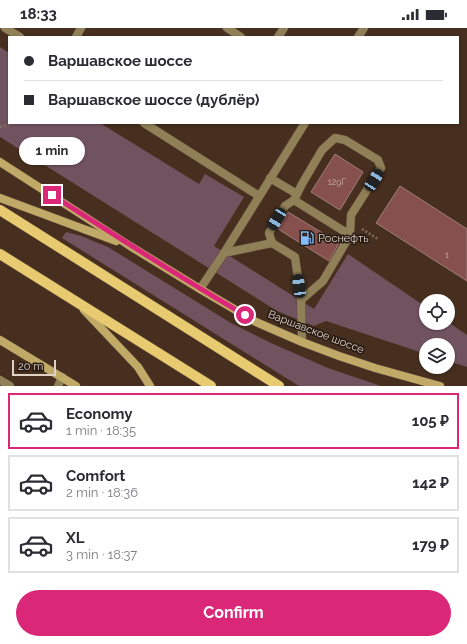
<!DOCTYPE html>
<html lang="en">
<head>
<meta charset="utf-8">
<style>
	body { margin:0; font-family:Raleway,sans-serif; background:#f7f7f7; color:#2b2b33; height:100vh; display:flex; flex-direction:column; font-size:15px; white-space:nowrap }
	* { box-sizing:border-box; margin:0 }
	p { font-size:13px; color:#7c7c81 }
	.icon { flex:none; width:22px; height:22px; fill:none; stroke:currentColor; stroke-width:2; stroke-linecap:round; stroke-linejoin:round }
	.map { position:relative; height:358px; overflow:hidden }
	.sheet { display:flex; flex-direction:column; background:#fff; flex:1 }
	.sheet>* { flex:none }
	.banner { position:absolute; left:8px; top:8px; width:451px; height:88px; border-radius:0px; box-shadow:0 1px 3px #0004; display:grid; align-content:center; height:88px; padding:0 16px; background:#fff }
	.fabs { position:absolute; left:419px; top:266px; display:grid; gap:8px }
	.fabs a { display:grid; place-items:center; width:36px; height:36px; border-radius:50%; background:#fff; box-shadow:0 1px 3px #0004; font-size:20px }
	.scale { position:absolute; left:12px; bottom:10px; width:44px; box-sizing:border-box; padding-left:4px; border:2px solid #e0d1c7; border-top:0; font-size:11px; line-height:14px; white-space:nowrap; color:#e0d1c7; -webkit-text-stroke:3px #251a12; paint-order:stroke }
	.end { position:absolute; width:18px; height:18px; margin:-9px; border:5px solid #db2777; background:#fff; box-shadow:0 0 0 2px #fff }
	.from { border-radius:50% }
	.bubble { position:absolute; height:28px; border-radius:14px; background:#fff; box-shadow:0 1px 3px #0004; font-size:13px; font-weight:700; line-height:28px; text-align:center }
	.car { position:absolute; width:12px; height:24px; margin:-12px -6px; border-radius:5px; box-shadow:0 0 3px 1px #0007; background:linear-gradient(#222 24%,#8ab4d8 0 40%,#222 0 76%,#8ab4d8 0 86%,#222 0) }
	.banner b { display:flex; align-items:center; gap:14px; height:38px; font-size:15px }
	.banner b+b { border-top:1px solid #e1e1e2 }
	.banner i { width:10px; height:10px; background:#2b2b33 }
	ul { padding:7px 0 0; list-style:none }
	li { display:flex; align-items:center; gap:12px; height:56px; margin:0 8px 6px; padding:0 8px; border:2px solid #e1e1e2; border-radius:0px }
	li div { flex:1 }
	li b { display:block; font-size:15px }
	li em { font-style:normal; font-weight:700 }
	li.on { border-color:#db2777 }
	li>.icon { width:36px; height:36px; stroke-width:1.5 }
	.cta { display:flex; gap:8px; margin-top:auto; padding:8px 16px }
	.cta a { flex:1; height:46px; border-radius:24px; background:#db2777; color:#fff; font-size:16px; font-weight:700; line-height:46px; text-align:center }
	.status { display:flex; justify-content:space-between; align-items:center; height:28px; padding:0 20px; background:#fff; direction:ltr }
	.status svg { height:11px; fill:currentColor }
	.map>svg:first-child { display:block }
	.green { fill:#71525f }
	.building { fill:#86504c; stroke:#a17e7b }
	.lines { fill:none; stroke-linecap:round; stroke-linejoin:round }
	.lane-casing { stroke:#624c3c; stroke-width:9 }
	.secondary-casing { stroke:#624c3c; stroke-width:9 }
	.primary-casing { stroke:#624c3c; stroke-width:11 }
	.path { stroke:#836f61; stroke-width:2.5; stroke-dasharray:2 2; stroke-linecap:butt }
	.lane { stroke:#8f8057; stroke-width:8 }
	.secondary { stroke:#c1aa67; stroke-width:8 }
	.primary { stroke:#e8ca71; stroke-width:10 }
	.route { stroke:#db2777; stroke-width:5 }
	.labels { text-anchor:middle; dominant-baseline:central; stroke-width:3; stroke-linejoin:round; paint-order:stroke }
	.number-label { font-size:9px; fill:#cab1a8 }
	.poi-label { font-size:11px; fill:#e0d1c7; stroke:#251a12; text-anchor:start }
	.street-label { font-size:11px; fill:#e0d1c7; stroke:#251a12 }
</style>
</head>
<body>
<div class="status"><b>18:33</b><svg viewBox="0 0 49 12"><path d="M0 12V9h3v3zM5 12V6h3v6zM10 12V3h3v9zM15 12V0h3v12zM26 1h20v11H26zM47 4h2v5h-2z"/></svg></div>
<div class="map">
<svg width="467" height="358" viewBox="0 0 467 358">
	<rect width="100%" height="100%" fill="#462f1e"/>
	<g class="green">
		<path d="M0,19L9,25V95H100L199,156L205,146L244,169L214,218L314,281L348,226L426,279V295H448V294L467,307V339L448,333V317H426V326L326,293L314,298L277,283L0,109Z"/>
		<path d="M66,204L81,208L108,219L231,295L271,315L328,340L381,358H299L62,210Z"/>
	</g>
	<g class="building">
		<path d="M335,126L363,144L340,182L311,164Z"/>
		<path d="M400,158L467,201V253L376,195Z"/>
		<path d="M288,184L339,215L329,233L278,201Z"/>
	</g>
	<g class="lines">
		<defs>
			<g id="lane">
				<path d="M5,0L20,9"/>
				<path d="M227,0L241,9"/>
				<path d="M76,9L81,0"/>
				<path d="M278,9L284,0"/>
				<path d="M358,9L364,0"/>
				<path d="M144,95L259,168"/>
				<path d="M270,150L297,166"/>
				<path d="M272,215L269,205L285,178L294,172"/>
				<path d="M224,225L272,215L295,229L301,272L302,314"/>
				<path d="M200,261L224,225L305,95"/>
				<path d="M301,272L323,253L350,207L294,172L302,156L322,122L335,110L345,112L378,132L381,140L351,187L350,207"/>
				<path d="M0,352L10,358"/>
				<path d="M58,358L62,349"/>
			</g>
			<g id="secondary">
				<path d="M0,134L130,218L200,261L256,294L302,314L339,328L375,340L440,358"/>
				<path d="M0,170L116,213"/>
				<path d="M84,282L138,339L150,358"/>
				<path d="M0,312L76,358"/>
			</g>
			<g id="primary">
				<path d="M0,182L279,358"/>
				<path d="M0,226L211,358"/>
			</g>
		</defs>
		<use href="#lane" class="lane-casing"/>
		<use href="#secondary" class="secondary-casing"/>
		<use href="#primary" class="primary-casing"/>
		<g class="path">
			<path d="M0,99L14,95"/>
			<path d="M362,201L378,211"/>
		</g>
		<use href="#lane" class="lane"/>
		<use href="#secondary" class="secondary"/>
		<use href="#primary" class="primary"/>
	</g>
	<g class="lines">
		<path class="route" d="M52,167C116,208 179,249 245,287"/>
	</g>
	<defs>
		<symbol id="fuel-bare" viewBox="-9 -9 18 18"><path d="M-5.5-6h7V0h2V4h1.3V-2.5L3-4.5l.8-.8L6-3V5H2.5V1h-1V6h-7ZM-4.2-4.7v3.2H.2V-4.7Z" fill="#83bcfb" stroke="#251a12" stroke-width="2.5" paint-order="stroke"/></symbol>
	</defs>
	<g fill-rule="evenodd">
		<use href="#fuel-bare" x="297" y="200" width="20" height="20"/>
	</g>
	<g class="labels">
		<g class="number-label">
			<text x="337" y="154">129Г</text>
			<text x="447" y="227">1</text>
		</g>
		<g class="poi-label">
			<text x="318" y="210">Роснефть</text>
		</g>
		<g class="street-label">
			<text transform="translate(316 304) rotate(21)">Варшавское шоссе</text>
		</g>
	</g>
</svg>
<div class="fabs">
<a><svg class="icon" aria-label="locate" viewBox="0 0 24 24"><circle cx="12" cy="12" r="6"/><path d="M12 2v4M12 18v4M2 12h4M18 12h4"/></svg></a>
<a><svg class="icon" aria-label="layers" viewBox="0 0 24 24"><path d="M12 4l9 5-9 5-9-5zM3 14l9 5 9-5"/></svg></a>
</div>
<div class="scale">20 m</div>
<i class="end from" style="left:245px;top:287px"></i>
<i class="end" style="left:52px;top:167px"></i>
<div class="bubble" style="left:19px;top:109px;width:66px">1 min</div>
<i class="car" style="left:374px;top:152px;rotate:33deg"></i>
<i class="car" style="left:277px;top:191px;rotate:211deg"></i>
<i class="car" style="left:299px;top:258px;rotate:352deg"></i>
<div class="banner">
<b><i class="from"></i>Варшавское шоссе</b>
<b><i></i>Варшавское шоссе (дублёр)</b>
</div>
</div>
<section class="sheet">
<ul>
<li class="on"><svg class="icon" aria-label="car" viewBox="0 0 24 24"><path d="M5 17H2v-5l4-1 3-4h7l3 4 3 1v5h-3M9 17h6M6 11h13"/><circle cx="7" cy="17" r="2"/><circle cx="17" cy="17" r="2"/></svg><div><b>Economy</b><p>1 min · 18:35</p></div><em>105 ₽</em></li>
<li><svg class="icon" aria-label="car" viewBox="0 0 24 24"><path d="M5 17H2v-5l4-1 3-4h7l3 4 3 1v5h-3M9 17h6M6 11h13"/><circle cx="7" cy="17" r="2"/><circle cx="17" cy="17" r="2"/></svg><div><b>Comfort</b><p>2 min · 18:36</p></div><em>142 ₽</em></li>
<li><svg class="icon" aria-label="car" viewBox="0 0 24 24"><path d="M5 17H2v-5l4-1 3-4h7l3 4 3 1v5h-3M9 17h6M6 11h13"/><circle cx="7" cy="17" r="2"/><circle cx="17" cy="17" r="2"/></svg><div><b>XL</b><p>3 min · 18:37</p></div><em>179 ₽</em></li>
</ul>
<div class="cta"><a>Confirm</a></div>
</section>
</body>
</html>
